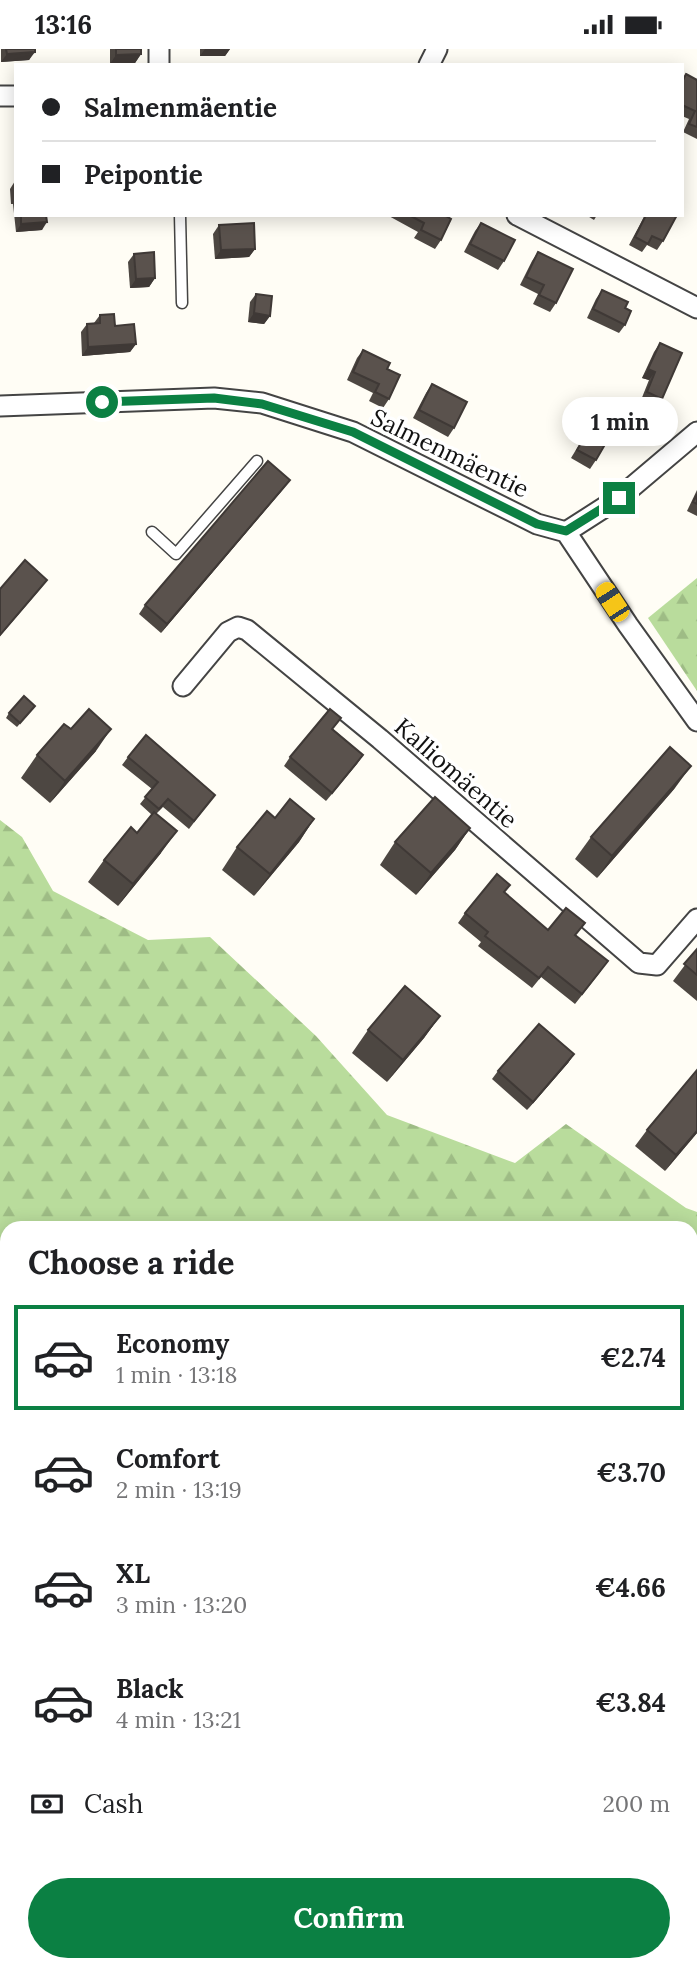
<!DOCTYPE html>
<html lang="en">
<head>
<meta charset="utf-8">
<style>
	body { margin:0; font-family:Lora,serif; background:#f6f6f6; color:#202124; height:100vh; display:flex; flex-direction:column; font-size:26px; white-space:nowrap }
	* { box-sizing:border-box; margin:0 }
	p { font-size:23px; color:#757577 }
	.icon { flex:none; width:38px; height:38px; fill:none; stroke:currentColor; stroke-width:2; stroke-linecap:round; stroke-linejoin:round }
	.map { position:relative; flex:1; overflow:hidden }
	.sheet { position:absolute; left:0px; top:1172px; width:698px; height:751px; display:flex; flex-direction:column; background:#fff; border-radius:21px 21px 0 0; box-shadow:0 4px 18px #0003 }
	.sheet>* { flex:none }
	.guide { position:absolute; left:14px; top:14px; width:670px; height:154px; border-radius:0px; box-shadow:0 4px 18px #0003; display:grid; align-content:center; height:154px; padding:0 28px; background:#fff }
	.end { position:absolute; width:32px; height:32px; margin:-16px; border:9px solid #0b8043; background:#fff; box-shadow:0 0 0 4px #fff }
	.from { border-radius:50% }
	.bubble { position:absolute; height:49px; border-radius:24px; background:#fff; box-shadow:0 4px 18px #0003; font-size:23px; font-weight:700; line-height:49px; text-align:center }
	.car { position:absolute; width:21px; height:42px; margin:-21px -10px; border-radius:9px; box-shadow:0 0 5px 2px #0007; background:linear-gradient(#f5c518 24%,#345 0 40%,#f5c518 0 76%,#345 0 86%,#f5c518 0) }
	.guide b { display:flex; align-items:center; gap:24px; height:66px; font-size:26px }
	.guide b+b { border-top:2px solid #e0e0e0 }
	.guide i { width:18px; height:18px; background:#202124 }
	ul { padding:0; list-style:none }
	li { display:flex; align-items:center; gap:21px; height:105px; margin:0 14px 10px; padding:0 14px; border:4px solid transparent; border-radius:0px }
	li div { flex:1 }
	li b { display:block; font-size:26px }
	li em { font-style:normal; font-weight:700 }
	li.current { border-color:#0b8043 }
	li>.icon { width:63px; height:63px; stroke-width:1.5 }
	h2 { padding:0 28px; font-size:32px; line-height:84px }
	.pay { display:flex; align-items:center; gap:18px; height:77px; padding:0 28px; font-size:26px }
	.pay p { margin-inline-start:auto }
	.action { display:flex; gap:14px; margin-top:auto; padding:14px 28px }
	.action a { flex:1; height:80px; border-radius:42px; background:#0b8043; color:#fff; font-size:28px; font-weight:700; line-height:80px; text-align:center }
	.status { display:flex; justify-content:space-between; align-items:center; height:49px; padding:0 35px; background:#fff; direction:ltr }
	.status svg { height:19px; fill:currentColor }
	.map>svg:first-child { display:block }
	.forest { fill:url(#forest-firs) }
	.water { fill:#b9e0f7; stroke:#3f96cf; stroke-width:2 }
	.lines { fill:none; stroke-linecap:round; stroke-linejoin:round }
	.lane-casing { stroke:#444; stroke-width:13 }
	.street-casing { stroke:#444; stroke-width:23 }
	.secondary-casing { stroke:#333; stroke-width:30 }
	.lane { stroke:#fff; stroke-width:10 }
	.street { stroke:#fff; stroke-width:19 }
	.secondary { stroke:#fff6b0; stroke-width:26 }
	.wall { fill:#4d4742 }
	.shaded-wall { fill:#3f3936 }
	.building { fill:#5a524d; stroke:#3f3936; stroke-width:2 }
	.route { stroke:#0b8043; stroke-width:9 }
	.labels { text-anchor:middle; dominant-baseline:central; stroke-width:7; stroke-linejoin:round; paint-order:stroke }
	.street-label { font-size:24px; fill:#111; stroke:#fff }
</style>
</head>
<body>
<div class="status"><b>13:16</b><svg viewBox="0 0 49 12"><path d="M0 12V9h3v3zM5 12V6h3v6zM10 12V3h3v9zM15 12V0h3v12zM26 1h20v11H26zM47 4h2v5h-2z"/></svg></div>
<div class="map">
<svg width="697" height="1922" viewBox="0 0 697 1922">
	<defs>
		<pattern id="forest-firs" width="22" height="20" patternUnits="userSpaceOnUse" patternTransform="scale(1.75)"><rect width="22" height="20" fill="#b9dc9c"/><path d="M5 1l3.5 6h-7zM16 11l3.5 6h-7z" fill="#9ebc85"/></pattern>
	</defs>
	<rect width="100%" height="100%" fill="#fffdf5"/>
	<g class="forest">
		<path d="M697,529V642L648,569Z"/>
		<path d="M0,771L22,788L53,842L148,891L210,888L316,987L387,1066L515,1114L566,1075L686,1159L697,1163V1544L691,1542V1180H7V1233L0,1228Z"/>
	</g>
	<path class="water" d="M7,1774V1916H691V1840H697V1922H0V1777Z"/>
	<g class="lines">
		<defs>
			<g id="lane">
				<path d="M180,166L182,254"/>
				<path d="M152,483L176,505L257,412"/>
			</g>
			<g id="street">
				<path d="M159,0V16"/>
				<path d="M429,16L437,0"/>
				<path d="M0,47H16"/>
				<path d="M517,166L697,259"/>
				<path d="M0,357L214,349L262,354L353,383L537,475L566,483L628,576L697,672"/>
				<path d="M566,483L619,449L697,383"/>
				<path d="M183,637L228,583L238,578L247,581L380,690L639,914L657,916L697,870"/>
				<path d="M0,1259L7,1263"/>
			</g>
			<g id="secondary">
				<path d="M691,1562H697"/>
				<path d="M0,1610L7,1609"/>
			</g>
		</defs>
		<use href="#lane" class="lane-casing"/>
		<use href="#street" class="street-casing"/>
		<use href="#secondary" class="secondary-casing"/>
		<use href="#lane" class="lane"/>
		<use href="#street" class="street"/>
		<use href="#secondary" class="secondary"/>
	</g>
	<g class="wall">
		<path d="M1,0H35L29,11L1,13Z"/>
		<path d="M110,0H141V5L135,14L110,15Z"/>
		<path d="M200,0H230L225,7H200Z"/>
		<path d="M686,25L697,31V90L683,83L689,70L682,67V30Z"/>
		<path d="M15,132L16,166H46L42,181L16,183L13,155H11L10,140Z"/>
		<path d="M387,166H444L441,191L435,200L414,189L418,183Z"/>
		<path d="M586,166H597L594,171Z"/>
		<path d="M645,166H677L663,192L657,201L647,196L642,203L629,196Z"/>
		<path d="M481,174L504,212L498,221L464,203L475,182Z"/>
		<path d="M219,176L255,200L249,208L215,210L213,185Z"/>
		<path d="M538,203L556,254L550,263L533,255L538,245L520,236L532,212Z"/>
		<path d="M134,205L155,229L149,238L130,239L128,213Z"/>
		<path d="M602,241L625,259V276L619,284L587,269L596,250Z"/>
		<path d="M256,245L270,267L264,275L248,273L250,253Z"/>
		<path d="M100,266L115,277L136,295L130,303L82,307L81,283L87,275L94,274Z"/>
		<path d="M660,294L662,350L656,358L641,351L649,331L642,329L654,303Z"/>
		<path d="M363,301L387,320L389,350L383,359L369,352L373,344L347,331L357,309Z"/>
		<path d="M432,335L454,379L448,388L413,369L426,344Z"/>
		<path d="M599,363L596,411L590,420L571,409Z"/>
		<path d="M284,439L161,584L139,565L145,556Z"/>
		<path d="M697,441V467L687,462Z"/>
		<path d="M32,661L17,678L6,669L9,664Z"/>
		<path d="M333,680L363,706L326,752L284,717L290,708Z"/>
		<path d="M96,702L50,754L21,729L37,706Z"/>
		<path d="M128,708L215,746L189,780L163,758L156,765L161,804L118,857L88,833L104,811L137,784L152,766L140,755L152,740L122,716Z"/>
		<path d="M675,739L597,829L575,810L591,788Z"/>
		<path d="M275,769L314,770L299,793L254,847L222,821L237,798Z"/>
		<path d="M470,779L455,801L416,846L380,816L395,793Z"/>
		<path d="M504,843L548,881L576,886L601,922L575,955L541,928L532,939L478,897L481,893L458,874L465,864Z"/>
		<path d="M697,900V952L673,932Z"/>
		<path d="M440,967L424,989L387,1033L352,1004L368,981Z"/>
		<path d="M574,1005L568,1014L527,1061L492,1030L498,1022Z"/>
		<path d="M697,1021V1084L665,1122L635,1097L647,1081Z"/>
		<path d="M7,1363V1427L0,1423V1393Z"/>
	</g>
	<g class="shaded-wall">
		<path d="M205,0H230L225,7H200Z"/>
		<path d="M35,3L29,11L1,13L7,5Z"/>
		<path d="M141,5L135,14L110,15L116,6Z"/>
		<path d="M47,173L42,181L16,183L21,175Z"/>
		<path d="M255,200L249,208L215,210L221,201Z"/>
		<path d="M155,229L149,238L130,239L136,230Z"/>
		<path d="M254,264L270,267L264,275L248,273Z"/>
		<path d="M136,295L130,303L82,307L88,298Z"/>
		<path d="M648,320L655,323L649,331L642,329Z"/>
		<path d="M290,431L284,439L161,584L167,575Z"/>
		<path d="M47,531L41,539L0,587V586Z"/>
		<path d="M111,680L96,702L50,754L65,732Z"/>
		<path d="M363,706L357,715L326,752L332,744Z"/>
		<path d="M691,717L675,739L597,829L612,807Z"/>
		<path d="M314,770L299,793L254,847L270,825Z"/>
		<path d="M470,779L455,801L416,846L431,824Z"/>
		<path d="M177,782L161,804L118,857L133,835Z"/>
		<path d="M440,967L424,989L387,1033L403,1011Z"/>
		<path d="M574,1005L568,1014L527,1061L533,1053Z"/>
		<path d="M697,1082V1084L665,1122L676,1106Z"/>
		<path d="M0,1488L7,1489V1493H0Z"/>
		<path d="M697,1688V1696L691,1697V1689Z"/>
	</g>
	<g class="building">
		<path d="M6,0H35V3L7,5Z"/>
		<path d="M116,0H141V5L116,6Z"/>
		<path d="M686,25L697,31V78L689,75L695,62L682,56V33Z"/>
		<path d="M21,166H46L47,173L21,175Z"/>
		<path d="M409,166H444L451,170L441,191L421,181L424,174Z"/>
		<path d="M646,166H677L663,192L652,187L648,195L635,188Z"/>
		<path d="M254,174L255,200L221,201L219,176Z"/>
		<path d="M481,174L515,191L504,212L470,195Z"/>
		<path d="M154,203L155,229L136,230L134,205Z"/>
		<path d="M538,203L573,220L556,254L539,246L544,236L526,228Z"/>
		<path d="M602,241L628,253L625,259L631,262L625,276L593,260Z"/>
		<path d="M256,245L272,247L270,267L254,264Z"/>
		<path d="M114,265L115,277L134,275L136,295L88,298L87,275L100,274V266Z"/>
		<path d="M660,294L682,304L662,350L647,343L655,323L648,320Z"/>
		<path d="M363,301L390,314L387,320L400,326L389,350L375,343L379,335L353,323Z"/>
		<path d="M432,335L467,353L454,379L419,361Z"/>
		<path d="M599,363L618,373L596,411L577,401Z"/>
		<path d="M268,412L290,431L167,575L145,556Z"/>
		<path d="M697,445V455L693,453Z"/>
		<path d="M25,511L47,531L0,586V540Z"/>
		<path d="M24,647L35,657L20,674L9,664Z"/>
		<path d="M89,660L111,680L65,732L37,706L64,675L71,680Z"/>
		<path d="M330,660L341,669L332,680L363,706L332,744L290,708Z"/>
		<path d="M146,686L215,746L194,772L168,750L159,760L145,748L158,733L128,708Z"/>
		<path d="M670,698L691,717L612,807L591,788Z"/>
		<path d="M435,748L470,779L431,824L395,793Z"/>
		<path d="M290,750L314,770L270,825L237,798L267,762L275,769Z"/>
		<path d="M154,763L177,782L133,835L104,811L131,778L137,784Z"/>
		<path d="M497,825L510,836L504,843L548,881L566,859L585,874L575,886L608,912L582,945L548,918L539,929L485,887L488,883L465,864Z"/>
		<path d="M697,900V926L684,915Z"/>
		<path d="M405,937L440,967L403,1011L368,981Z"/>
		<path d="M539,975L574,1005L533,1053L498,1022Z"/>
		<path d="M697,1021V1082L676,1106L647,1081Z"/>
		<path d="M7,1380V1415L0,1411V1401L4,1392Z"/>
		<path d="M2,1469H7V1489L0,1488Z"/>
		<path d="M697,1664V1688L691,1689V1665Z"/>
	</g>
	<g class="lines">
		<path class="route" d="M102,353L214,349L262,355L353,383L537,475L566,482L619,449"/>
	</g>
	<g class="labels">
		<g class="street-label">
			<text transform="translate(450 404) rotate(26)">Salmenmäentie</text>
			<text transform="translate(456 724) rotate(41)">Kalliomäentie</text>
		</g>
	</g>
</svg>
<i class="end from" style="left:102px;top:353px"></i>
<i class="end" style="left:619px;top:449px"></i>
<div class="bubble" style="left:562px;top:348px;width:116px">1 min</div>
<i class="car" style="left:612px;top:553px;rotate:327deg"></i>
<div class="guide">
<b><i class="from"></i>Salmenmäentie</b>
<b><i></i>Peipontie</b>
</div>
<section class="sheet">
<h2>Choose a ride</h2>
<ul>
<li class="current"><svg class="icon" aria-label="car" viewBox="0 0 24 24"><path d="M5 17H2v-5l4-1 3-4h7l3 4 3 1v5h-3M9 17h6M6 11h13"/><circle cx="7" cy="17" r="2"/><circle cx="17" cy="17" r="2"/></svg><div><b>Economy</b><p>1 min · 13:18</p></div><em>€2.74</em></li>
<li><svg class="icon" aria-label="car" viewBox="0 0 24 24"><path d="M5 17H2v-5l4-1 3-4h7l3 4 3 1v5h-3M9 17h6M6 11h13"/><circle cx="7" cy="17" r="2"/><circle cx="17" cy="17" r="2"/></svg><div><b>Comfort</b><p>2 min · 13:19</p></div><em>€3.70</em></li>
<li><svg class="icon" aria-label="car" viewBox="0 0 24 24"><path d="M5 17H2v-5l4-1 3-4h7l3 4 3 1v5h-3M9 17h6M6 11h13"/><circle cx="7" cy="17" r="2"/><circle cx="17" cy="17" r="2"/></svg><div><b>XL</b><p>3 min · 13:20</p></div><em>€4.66</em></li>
<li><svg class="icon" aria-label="car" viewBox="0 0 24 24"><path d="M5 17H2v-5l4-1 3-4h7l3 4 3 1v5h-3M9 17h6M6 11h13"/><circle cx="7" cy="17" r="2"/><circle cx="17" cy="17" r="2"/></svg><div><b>Black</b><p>4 min · 13:21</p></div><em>€3.84</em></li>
</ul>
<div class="pay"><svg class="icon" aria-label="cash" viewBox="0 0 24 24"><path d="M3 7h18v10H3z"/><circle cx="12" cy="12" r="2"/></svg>Cash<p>200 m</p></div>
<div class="action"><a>Confirm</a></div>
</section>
</div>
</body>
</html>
